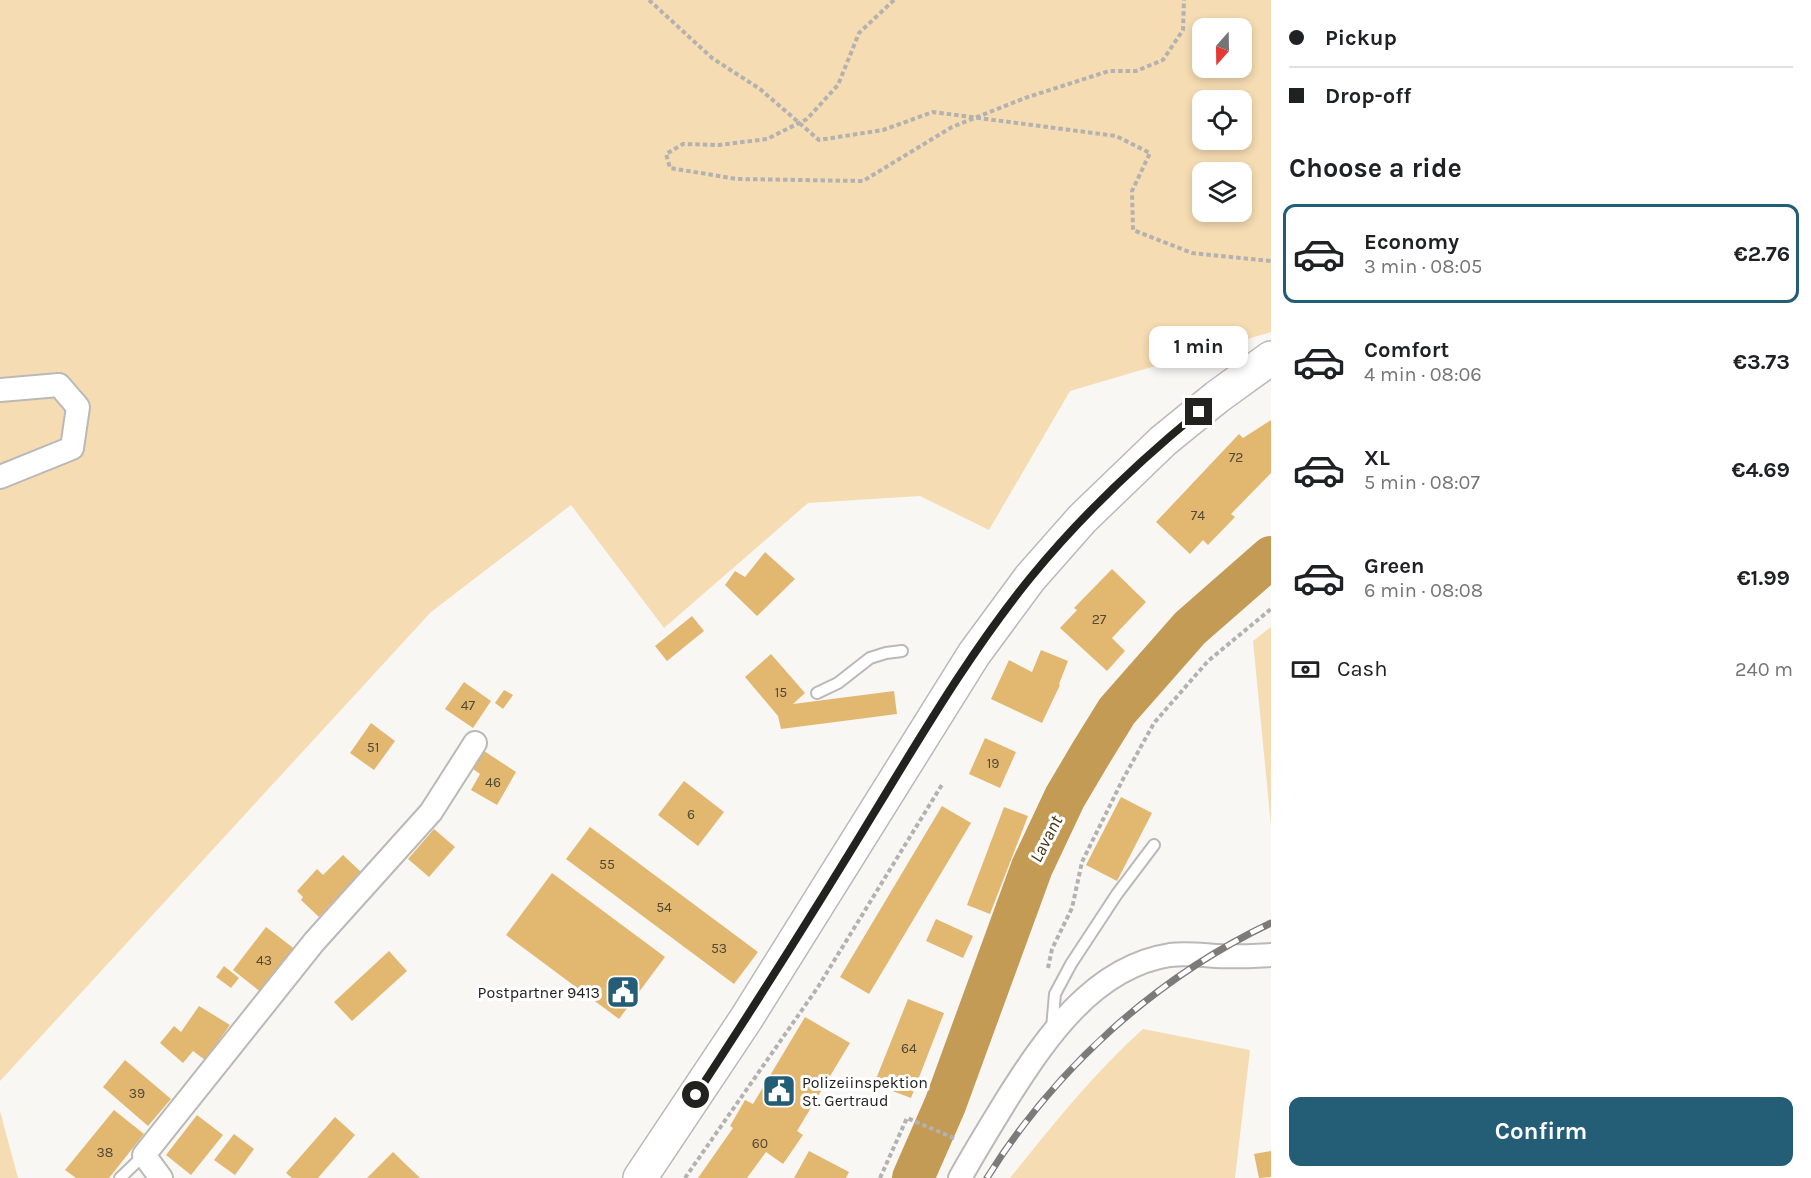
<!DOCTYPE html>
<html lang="en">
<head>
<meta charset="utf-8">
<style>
	body { margin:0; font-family:Karla,sans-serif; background:#f6f6f6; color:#202124; height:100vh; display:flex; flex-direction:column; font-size:22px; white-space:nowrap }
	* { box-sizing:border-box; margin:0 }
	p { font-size:20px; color:#757577 }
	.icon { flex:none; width:33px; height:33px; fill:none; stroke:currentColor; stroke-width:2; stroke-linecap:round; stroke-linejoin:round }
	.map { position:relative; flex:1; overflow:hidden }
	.drawer { display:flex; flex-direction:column; background:#fff; width:540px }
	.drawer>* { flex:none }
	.hud { display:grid; align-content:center; height:132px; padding:0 18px; background:#fff }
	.needle { width:39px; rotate:200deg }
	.controls { position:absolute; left:1192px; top:18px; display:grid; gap:12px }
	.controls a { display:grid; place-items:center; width:60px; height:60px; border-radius:12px; background:#fff; box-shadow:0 3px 9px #0003; font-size:30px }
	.end { position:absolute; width:27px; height:27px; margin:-14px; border:8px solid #222221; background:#fff; box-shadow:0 0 0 3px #fff }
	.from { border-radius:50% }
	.bubble { position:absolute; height:42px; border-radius:12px; background:#fff; box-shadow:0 3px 9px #0003; font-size:20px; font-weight:700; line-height:42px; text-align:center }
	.hud b { display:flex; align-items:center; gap:21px; height:57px; font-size:22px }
	.hud b+b { border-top:2px solid #e0e0e0 }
	.hud i { width:15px; height:15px; background:#202124 }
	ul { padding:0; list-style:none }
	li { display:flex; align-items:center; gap:18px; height:99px; margin:0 12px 9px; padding:0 6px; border:3px solid transparent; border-radius:12px }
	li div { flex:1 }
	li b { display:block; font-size:22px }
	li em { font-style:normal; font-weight:700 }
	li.selected { border-color:#235d76 }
	li>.icon { width:54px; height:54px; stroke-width:1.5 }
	h2 { padding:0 18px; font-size:27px; line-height:72px }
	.pay { display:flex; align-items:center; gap:15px; height:66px; padding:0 18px; font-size:22px }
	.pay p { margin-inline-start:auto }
	.action { display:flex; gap:12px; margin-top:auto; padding:12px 18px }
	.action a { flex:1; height:69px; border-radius:12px; background:#235d76; color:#fff; font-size:24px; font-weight:700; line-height:69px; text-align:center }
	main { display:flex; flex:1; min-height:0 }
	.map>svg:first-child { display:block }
	.green { fill:#f6dcb2; fill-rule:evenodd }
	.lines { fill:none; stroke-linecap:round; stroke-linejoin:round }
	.river { stroke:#c39b54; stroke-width:42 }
	.building { fill:#e2b871 }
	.service-casing { stroke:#bbb9b7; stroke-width:14 }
	.minor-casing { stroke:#bbb9b7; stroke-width:26 }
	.primary-casing { stroke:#bbb9b7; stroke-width:36 }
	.path { stroke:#b3b2b0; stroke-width:4; stroke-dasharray:4.5 3; stroke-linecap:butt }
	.service { stroke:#fff; stroke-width:10 }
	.minor { stroke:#fff; stroke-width:22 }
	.primary { stroke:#fff; stroke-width:33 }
	.rail-casing { stroke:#7c7b7a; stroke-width:7 }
	.rail { stroke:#fff; stroke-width:4.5; stroke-dasharray:14; stroke-linecap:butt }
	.route { stroke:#222221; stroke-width:8 }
	.labels { text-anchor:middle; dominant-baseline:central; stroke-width:6; stroke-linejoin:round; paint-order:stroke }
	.number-label { font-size:14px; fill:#524835 }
	.poi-label { font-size:16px; fill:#222221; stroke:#fff; text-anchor:end }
	.water-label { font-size:18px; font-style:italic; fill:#443313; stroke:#fff }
</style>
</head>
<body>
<main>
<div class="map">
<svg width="1271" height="1178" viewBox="0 0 1271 1178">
	<rect width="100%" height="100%" fill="#f9f7f4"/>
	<g class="green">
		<path d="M0,0H1271V332L1070,391L989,530L920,496L808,503L664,628L571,505L431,612L0,1081ZM1203,28H1242V68H1203ZM1203,100H1242V140H1203ZM1203,172H1242V212H1203Z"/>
		<path d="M1271,627V826L1253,641Z"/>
		<path d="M1143,1029L1250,1050L1235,1178H1010C1052,1126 1093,1074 1143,1029Z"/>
		<path d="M0,1111L18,1178H0Z"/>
	</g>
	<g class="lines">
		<path class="river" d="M913,1178L945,1105L1032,867L1065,797L1091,753L1117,711L1190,628L1271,557"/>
	</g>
	<g class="building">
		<path d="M1271,420V473L1231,514L1235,517L1208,545L1203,540L1190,554L1156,522L1239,434L1243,438Z"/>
		<path d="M765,552L795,579L757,616L725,585L735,571L745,577Z"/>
		<path d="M1112,569L1146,602L1112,638L1125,651L1107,671L1060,628L1077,610L1074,608Z"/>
		<path d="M692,616L704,631L667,661L655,646Z"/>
		<path d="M1041,650L1068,661L1059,684L1060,685L1042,723L991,699L1009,660L1032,672Z"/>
		<path d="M771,654L805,693L793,704L894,691L897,714L781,729L778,716L745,677Z"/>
		<path d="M464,682L491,701L473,728L445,709Z"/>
		<path d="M504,690L513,695L503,709L495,703Z"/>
		<path d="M371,723L395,741L374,770L350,753Z"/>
		<path d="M985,738L1016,752L1000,788L969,774Z"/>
		<path d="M481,749L516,772L497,805L471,790L480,774L469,766Z"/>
		<path d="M684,781L724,812L698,846L658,815Z"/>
		<path d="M1121,797L1152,813L1117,881L1086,865Z"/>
		<path d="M942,806L971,823L869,994L840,977Z"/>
		<path d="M1004,807L1028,816L990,914L967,905Z"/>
		<path d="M590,827L758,952L734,984L566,859Z"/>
		<path d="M434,829L455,847L429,877L408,859Z"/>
		<path d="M343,855L361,872L319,917L301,900L303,897L297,891L317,869L323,875Z"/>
		<path d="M552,873L665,957L619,1019L506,935Z"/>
		<path d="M936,919L973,936L963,958L926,941Z"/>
		<path d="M266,927L296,950L262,993L233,970Z"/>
		<path d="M389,951L407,971L352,1021L334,1002Z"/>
		<path d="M224,966L239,978L231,988L216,977Z"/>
		<path d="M908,999L944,1013L911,1098L874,1084Z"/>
		<path d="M199,1006L230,1025L205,1060L193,1051L183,1063L160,1043L174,1026L181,1032Z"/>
		<path d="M805,1017L850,1043L797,1131L803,1135L783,1164L766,1152L747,1178H698L733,1128L730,1126L745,1100L753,1104Z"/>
		<path d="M125,1060L171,1099L148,1126L103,1087Z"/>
		<path d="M114,1110L144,1134L109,1178H76L65,1170Z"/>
		<path d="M197,1115L223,1135L191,1175L166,1155Z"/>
		<path d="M335,1117L355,1135L318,1178H292L286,1173Z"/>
		<path d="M234,1134L254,1149L235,1175L214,1160Z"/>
		<path d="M809,1151L849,1172L846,1178H794Z"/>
		<path d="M1271,1151V1177L1259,1178L1254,1154Z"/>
		<path d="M393,1152L420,1178H367Z"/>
	</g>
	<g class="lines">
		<defs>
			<g id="service">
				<path d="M817,693L838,683L870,658L886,653L902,651"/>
				<path d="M1052,1028L1055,994L1071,964L1117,894L1154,845"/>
				<path d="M120,1178L144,1155"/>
			</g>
			<g id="minor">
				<path d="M0,390L59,385L78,407L72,448L0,477"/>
				<path d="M161,1178L144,1155L314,942L431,812L475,743"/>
				<path d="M960,1178C975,1151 991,1125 1007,1099C1045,1039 1093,967 1170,955C1186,953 1201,955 1216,956C1235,957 1252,956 1271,955"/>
			</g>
			<path id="primary" d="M640,1178L746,1019L974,654L1030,578L1082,519L1163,441L1217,397L1271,358"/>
		</defs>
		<use href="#service" class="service-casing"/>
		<use href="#minor" class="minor-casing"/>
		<use href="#primary" class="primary-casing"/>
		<g class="path">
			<path d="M649,0L712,58L760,89L819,140L883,130L933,112L1116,136L1150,153L1132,191L1133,230L1192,253L1271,261"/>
			<path d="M894,0L859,33L838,85L807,119L767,139L719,145L683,144L666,154L670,168L737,179L863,181L952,127L1025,98L1109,71H1136L1163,60L1183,30L1184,0"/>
			<path d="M1048,968L1052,949L1072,908L1082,862L1122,781L1154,723L1208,661L1271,609"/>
			<path d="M685,1178L818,987L943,783"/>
			<path d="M880,1178L907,1118L956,1139"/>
		</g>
		<use href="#service" class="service"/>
		<use href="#minor" class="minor"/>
		<use href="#primary" class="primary"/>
		<defs>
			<path id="rail" d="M987,1178C1055,1069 1155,978 1271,923"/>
		</defs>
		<use href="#rail" class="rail-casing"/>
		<use href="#rail" class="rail"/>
	</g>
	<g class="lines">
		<path class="route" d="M696,1095C759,999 820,902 880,803C927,726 974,647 1031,577C1081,516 1138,462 1199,412"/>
	</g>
	<defs>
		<symbol id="civic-square" viewBox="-11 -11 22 22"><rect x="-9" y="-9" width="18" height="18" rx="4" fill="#235d76" stroke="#fff"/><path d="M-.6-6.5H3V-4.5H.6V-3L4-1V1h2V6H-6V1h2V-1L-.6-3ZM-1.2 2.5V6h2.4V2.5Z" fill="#fff"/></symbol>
	</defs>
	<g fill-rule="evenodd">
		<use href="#civic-square" x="604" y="973" width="38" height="38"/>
		<use href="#civic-square" x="760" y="1072" width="38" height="38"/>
	</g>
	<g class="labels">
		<g class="number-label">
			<text x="1236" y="457">72</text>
			<text x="1198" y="515">74</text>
			<text x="1099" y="619">27</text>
			<text x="781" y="692">15</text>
			<text x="468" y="705">47</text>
			<text x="373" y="747">51</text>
			<text x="993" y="763">19</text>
			<text x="493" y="782">46</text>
			<text x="691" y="814">6</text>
			<text x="607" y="864">55</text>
			<text x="664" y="907">54</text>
			<text x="719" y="948">53</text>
			<text x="264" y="960">43</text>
			<text x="909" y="1048">64</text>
			<text x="137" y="1093">39</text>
			<text x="760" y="1143">60</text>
			<text x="105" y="1152">38</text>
		</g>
		<g class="poi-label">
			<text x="600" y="992">Postpartner 9413</text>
			<text x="802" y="1082" text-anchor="start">Polizeiinspektion<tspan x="802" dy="18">St. Gertraud</tspan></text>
		</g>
		<g class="water-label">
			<text transform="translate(1046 839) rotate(-63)">Lavant</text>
		</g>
	</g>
</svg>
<div class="controls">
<a><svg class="needle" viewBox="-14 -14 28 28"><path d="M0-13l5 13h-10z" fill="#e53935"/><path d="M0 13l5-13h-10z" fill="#757577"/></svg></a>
<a><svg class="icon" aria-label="locate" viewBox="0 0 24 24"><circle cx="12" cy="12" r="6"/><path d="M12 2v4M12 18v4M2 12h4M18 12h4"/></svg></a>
<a><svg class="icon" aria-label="layers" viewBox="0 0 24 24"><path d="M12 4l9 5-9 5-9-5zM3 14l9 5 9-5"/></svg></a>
</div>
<i class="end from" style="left:696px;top:1095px"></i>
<i class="end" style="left:1199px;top:412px"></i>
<div class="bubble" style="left:1149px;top:326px;width:99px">1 min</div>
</div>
<section class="drawer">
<div class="hud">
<b><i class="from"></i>Pickup</b>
<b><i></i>Drop-off</b>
</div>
<h2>Choose a ride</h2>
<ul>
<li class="selected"><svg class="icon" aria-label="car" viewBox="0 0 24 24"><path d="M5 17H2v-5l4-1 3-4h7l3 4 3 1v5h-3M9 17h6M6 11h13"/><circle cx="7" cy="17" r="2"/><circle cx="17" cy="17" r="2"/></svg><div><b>Economy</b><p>3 min · 08:05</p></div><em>€2.76</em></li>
<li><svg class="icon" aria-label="car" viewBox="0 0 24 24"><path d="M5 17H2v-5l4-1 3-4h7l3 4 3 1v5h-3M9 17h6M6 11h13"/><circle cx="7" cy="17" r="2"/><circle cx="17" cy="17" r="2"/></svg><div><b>Comfort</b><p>4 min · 08:06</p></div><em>€3.73</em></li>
<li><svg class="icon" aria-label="car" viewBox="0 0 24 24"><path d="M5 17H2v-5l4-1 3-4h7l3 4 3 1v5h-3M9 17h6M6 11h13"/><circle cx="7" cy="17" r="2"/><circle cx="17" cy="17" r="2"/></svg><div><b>XL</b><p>5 min · 08:07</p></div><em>€4.69</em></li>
<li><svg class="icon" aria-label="car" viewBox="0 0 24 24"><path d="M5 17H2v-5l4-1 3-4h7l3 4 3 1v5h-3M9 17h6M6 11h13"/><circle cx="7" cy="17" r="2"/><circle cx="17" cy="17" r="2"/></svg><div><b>Green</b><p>6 min · 08:08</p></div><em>€1.99</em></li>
</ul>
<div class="pay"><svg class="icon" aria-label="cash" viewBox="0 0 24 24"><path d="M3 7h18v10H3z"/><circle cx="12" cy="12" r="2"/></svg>Cash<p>240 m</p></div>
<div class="action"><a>Confirm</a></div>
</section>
</main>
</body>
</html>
